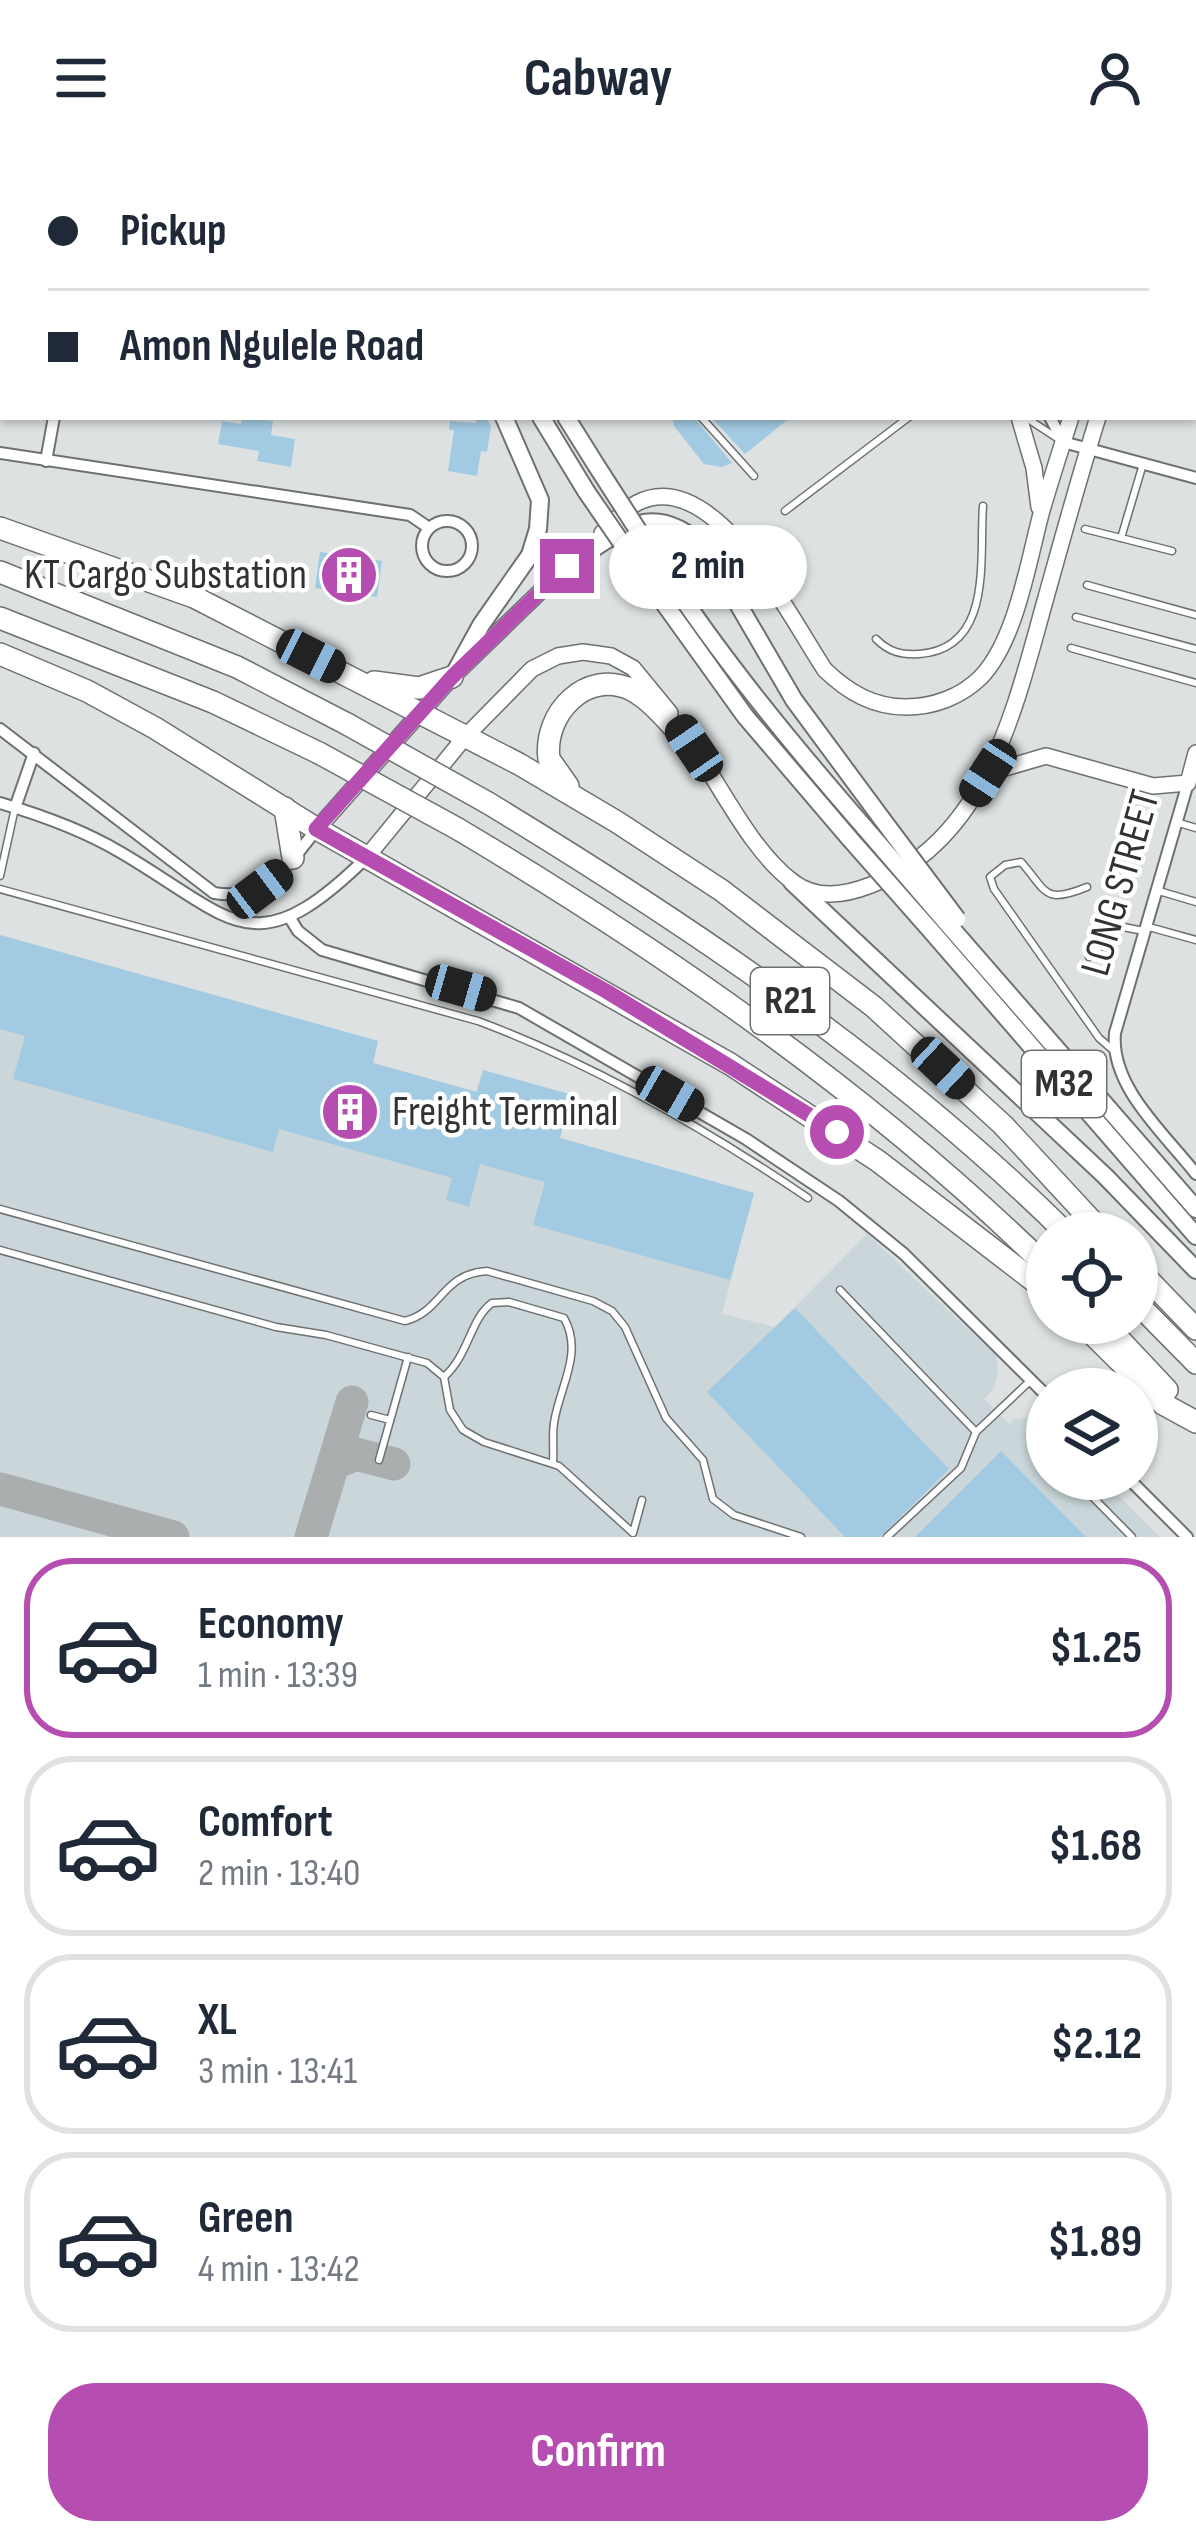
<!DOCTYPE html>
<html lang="en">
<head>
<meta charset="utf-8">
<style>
	body { margin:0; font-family:"Sofia Sans Condensed",sans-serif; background:#f2f2f3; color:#1f2937; height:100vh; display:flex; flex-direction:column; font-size:45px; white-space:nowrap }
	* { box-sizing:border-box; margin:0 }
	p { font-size:39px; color:#747a83 }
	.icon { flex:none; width:66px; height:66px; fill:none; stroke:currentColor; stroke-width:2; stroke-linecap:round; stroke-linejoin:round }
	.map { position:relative; height:1381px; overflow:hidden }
	.details { display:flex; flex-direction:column; background:#fff; flex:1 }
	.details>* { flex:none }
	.guide { position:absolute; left:0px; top:0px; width:1197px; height:264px; box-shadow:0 3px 9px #0004; display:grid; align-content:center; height:264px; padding:0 48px; background:#fff }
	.tools { position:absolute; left:1026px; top:1056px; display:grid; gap:24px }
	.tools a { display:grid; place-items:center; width:132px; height:132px; border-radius:50%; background:#fff; box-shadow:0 3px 9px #0004; font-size:60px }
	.end { position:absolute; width:54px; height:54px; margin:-27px; border:15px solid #b64eb1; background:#fff; box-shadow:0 0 0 6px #fff }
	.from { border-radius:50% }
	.bubble { position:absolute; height:84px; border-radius:42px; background:#fff; box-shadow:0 3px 9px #0004; font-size:39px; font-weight:700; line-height:84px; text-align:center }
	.car { position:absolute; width:36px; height:72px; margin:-36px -18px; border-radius:15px; box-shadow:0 0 9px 3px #0007; background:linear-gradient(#222 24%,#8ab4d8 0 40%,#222 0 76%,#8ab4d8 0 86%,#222 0) }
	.guide b { display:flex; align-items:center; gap:42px; height:114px; font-size:45px }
	.guide b+b { border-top:3px solid #e0e1e3 }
	.guide i { width:30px; height:30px; background:#1f2937 }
	ul { padding:21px 0 0; list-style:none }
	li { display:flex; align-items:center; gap:36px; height:180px; margin:0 24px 18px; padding:0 24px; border:6px solid #e0e1e3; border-radius:48px }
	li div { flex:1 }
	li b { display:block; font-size:45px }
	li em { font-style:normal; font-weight:700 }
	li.on { border-color:#b64eb1 }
	li>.icon { width:108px; height:108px; stroke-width:1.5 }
	.action { display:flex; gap:24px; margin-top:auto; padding:24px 48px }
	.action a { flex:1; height:138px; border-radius:48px; background:#b64eb1; color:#fff; font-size:48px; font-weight:700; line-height:138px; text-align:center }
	header { display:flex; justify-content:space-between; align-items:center; height:156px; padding:0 48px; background:#fff; font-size:54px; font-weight:700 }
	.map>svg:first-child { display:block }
	.built { fill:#cad6d9 }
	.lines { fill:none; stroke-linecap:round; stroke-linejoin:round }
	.taxiway { stroke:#abaeaf; stroke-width:33 }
	.building { fill:#a2cae2 }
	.lane-casing { stroke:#6e7172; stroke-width:9 }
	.street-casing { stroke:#6e7172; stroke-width:14 }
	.secondary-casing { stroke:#6e7172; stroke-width:18 }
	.primary-casing { stroke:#6e7172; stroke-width:20 }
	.highway-casing { stroke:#6e7172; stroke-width:24 }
	.lane { stroke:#fff; stroke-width:6 }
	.street { stroke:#fff; stroke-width:10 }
	.secondary { stroke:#fff; stroke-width:15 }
	.primary { stroke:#fff; stroke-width:16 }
	.highway { stroke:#fff; stroke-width:21 }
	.primary-bridge-casing { stroke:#6e7172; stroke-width:20; stroke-linecap:butt }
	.highway-bridge-casing { stroke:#6e7172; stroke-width:24; stroke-linecap:butt }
	.primary-bridge { stroke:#fff; stroke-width:16 }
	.highway-bridge { stroke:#fff; stroke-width:21 }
	.route { stroke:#b64eb1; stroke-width:15 }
	.labels { text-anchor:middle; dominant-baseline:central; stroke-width:9; stroke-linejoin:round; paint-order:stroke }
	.shield { fill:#fff; stroke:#6f7070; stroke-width:3 }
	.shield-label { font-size:39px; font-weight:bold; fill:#313333 }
	.poi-label { font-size:42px; fill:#313333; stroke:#fff; text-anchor:end }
	.street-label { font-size:42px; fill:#313333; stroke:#fff }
</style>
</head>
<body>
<header><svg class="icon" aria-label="menu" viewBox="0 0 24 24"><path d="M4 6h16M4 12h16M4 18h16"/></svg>Cabway<svg class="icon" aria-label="person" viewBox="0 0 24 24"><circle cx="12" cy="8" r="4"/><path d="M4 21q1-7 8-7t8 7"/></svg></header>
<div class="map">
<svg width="1196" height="1381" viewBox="0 0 1196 1381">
	<rect width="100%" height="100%" fill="#dde1e2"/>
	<path class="built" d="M0,779L378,885L373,907L476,936L483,914L572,939L560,982L754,1037L722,1158L775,1171L867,1078L996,1199L998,1216L994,1232L984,1243L1009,1268L1014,1263L1035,1261L1047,1270V1323H1102L1160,1381H0Z"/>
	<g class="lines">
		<g class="taxiway">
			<path d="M335,1307L356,1298L394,1308"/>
			<path d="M0,1333L173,1381"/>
			<path d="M311,1381L352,1246"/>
		</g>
	</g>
	<g class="building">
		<path d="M242,261L273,265L271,279L295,283L291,311L257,305L259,295L218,288L222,265L241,268Z"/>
		<path d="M473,261H486L491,270L487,296L481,295L477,320L448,315L454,274H449L450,265L477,267Z"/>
		<path d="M672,261H694L732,307L722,311L704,308L674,270Z"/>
		<path d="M711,261H791L745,298Z"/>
		<path d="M320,396L382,405L377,441L363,439L361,444L349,442L350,437L315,432Z"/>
		<path d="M0,779L378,885L373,907L477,936L483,914L572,939L560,982L754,1037L730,1124L533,1069L545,1026L480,1008L469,1051L446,1044L452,1022L279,973L273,996L13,923L25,880L0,873Z"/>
		<path d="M795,1152L949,1313L880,1381H845L707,1236Z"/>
		<path d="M1001,1295L1086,1381H915Z"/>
	</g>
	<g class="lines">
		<defs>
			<g id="lane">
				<path d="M636,0L638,3"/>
				<path d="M1157,3V0"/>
				<path d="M1194,4L1196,5"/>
				<path d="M701,261L754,320"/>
				<path d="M1025,261L1060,284"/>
				<path d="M1143,308L1121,382L1172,395"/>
				<path d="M785,355L909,261"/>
				<path d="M1085,373L1121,382"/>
				<path d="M1087,429L1196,459"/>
				<path d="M1076,461L1196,493"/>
				<path d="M876,483C889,496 901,499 919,498C994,493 979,402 983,350"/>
				<path d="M1071,492L1196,527"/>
				<path d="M1179,667L1196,672"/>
				<path d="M0,720L15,652"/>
				<path d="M1087,731C1043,749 1047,735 1021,706L1005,709L990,721L994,733L1099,882L1114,895"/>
				<path d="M0,733L478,865C593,908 706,973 808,1042"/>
				<path d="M1159,735L1196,746"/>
				<path d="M1149,771L1196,784"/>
				<path d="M1089,801L1123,771L1144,775"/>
				<path d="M0,1053L405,1165C443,1155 441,1118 487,1115L593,1145L612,1155L625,1171L666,1262L703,1304L713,1343L734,1359L801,1381"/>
				<path d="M0,1094L276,1171L326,1179L427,1207L444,1221L450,1254L463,1274L484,1286L559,1310L633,1377L642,1344"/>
				<path d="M840,1134L976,1276"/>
				<path d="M444,1221C469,1199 470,1163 492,1147L509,1146L564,1162C584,1197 559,1232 554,1267C552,1280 554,1293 553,1306"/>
				<path d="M371,1259L390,1264"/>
				<path d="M1038,1285L1047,1295"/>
				<path d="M379,1304L408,1201"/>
				<path d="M1075,1323L1132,1381"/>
				<path d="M887,1381L961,1312L976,1276L1031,1224"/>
			</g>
			<g id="street">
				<path d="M130,0L132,3"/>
				<path d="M347,0L349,3"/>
				<path d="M862,0L864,3"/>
				<path d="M875,0V3"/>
				<path d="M495,3L500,0"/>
				<path d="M0,116L3,117"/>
				<path d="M1050,261L1063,286L1196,322"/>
				<path d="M0,297L410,359L429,372"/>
				<path d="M46,305L54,261"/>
				<circle cx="447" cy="390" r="25"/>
				<path d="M0,573L214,737C266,746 287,710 316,674"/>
				<path d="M1188,627L1115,877C1110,931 1165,978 1196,1018"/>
				<path d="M0,647C41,659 83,674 120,696C233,762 252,813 365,703"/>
				<path d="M15,652L34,597"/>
				<path d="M290,762L298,775L322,794L519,852L746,983L839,1045L904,1098L1047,1240"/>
				<path d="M1129,1323L1187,1381"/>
			</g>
			<g id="secondary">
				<path d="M1051,0V3"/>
				<path d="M1067,0V3"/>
				<path d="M1176,3L1177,0"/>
				<path d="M1019,261L1034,312L1039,351"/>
				<path d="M602,377C612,367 624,354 637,347C714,307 792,465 825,514C848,536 873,551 906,551C933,551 961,541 981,521C1016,484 1028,407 1041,358C1050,326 1061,293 1071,261"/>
				<path d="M691,587C720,629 752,696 793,726C817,744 845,739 871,729C987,684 1015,552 1045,445C1062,384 1079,322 1098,261"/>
				<path d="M988,617L1046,600L1153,630L1188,627L1196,597"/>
				<path d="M317,673L452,521L575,402"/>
				<path d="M366,702L465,581L532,513L558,500L583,496L611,500L633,512L670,557"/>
			</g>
			<g id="primary">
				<path d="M370,0L372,3"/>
				<path d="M401,0L403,3"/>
				<path d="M423,0L428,3"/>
				<path d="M541,261L586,335"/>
				<path d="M566,261L596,309"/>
				<path d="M659,407C720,501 791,587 865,672"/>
				<path d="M567,410C621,376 651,340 706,393L794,544L882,663"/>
				<path d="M643,418L745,560L850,683"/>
				<path d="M453,520L481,469L530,399L538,373L540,344L504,261"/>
				<path d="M792,726L1105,1020L1196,1114"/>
				<path d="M946,766L1196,1053"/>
				<path d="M932,776L1196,1080"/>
			</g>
			<g id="highway">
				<path d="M0,372L194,441L519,608L617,666L721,734L874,851L1003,969L1103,1077"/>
				<path d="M0,416L237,511L347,568"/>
				<path d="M0,462L213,546L319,597"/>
				<path d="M0,498L87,535L155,572L317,673L730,908L878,1005L1047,1135"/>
				<path d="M374,526L419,532L452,521"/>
				<path d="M568,630L549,603C543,558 586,512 632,534C656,547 674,574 694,592"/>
				<path d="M488,647C694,772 894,907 1066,1077"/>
				<path d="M285,652L293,702"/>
				<path d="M458,673C668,798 872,940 1047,1111"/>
				<path d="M1137,1112L1196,1173"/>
				<path d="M1137,1147L1196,1207"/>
				<path d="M1081,1167L1163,1248L1196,1266"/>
				<path d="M1104,1167L1167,1234"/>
			</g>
		</defs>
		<use href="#lane" class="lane-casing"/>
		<use href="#street" class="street-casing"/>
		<use href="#secondary" class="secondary-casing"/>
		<use href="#primary" class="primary-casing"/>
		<use href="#highway" class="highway-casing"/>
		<use href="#lane" class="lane"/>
		<use href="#street" class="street"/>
		<use href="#secondary" class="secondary"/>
		<use href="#primary" class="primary"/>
		<use href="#highway" class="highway"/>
		<defs>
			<g id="primary-bridge">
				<path d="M596,309L659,407"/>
				<path d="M586,335L643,418"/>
				<path d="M882,663L957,763"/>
				<path d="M865,672L946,766"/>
				<path d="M850,683L932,776"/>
			</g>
			<g id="highway-bridge">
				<path d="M347,568L488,647"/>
				<path d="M319,597L458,673"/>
			</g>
		</defs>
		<use href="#primary-bridge" class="primary-bridge-casing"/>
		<use href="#highway-bridge" class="highway-bridge-casing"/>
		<use href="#primary-bridge" class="primary-bridge"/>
		<use href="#highway-bridge" class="highway-bridge"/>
	</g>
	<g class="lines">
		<path class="route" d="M567,410L452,521L316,673L606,835L837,976"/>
	</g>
	<defs>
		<symbol id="building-disc" viewBox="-11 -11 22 22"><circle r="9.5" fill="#b64eb1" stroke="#fff"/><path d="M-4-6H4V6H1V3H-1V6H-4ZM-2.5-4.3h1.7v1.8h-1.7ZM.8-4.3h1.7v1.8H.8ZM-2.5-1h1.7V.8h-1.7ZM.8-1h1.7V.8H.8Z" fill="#fff"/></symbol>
	</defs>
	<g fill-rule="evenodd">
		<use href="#building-disc" x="316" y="386" width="66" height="66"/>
		<use href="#building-disc" x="317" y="923" width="66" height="66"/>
	</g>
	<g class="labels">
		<g class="shield">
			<rect x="751" y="812" width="78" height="66" rx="9"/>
			<rect x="1022" y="895" width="84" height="66" rx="9"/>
		</g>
		<g class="shield-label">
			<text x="790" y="845">R21</text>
			<text x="1064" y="928">M32</text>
		</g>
		<g class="poi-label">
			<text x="307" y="419">KT Cargo Substation</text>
			<text x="392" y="956" text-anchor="start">Freight Terminal</text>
		</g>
		<g class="street-label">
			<text transform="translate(1121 727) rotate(-74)">LONG STREET</text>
		</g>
	</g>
</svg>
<div class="tools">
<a><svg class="icon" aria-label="locate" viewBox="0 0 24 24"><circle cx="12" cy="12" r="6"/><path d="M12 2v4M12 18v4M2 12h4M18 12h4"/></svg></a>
<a><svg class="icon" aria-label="layers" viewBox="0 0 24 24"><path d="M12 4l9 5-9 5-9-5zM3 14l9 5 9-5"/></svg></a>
</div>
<i class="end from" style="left:837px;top:976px"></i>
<i class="end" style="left:567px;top:410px"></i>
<div class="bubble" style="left:609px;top:369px;width:198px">2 min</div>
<i class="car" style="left:311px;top:500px;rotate:117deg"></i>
<i class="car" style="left:694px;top:592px;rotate:326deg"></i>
<i class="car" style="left:988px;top:617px;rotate:213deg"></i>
<i class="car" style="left:260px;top:733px;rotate:53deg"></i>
<i class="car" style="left:461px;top:832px;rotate:106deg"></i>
<i class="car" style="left:943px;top:912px;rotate:133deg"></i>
<i class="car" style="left:670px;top:938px;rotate:120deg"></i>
<div class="guide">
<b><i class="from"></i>Pickup</b>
<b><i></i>Amon Ngulele Road</b>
</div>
</div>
<section class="details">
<ul>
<li class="on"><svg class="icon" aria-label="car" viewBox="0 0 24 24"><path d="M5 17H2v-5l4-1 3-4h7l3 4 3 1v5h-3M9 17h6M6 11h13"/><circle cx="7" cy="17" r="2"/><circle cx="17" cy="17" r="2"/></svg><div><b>Economy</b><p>1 min · 13:39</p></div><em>$1.25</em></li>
<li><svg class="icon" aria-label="car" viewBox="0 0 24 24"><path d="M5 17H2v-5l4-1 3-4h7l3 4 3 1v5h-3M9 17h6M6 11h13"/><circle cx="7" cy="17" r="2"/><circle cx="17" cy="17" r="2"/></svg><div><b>Comfort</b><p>2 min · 13:40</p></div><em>$1.68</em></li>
<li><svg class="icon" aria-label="car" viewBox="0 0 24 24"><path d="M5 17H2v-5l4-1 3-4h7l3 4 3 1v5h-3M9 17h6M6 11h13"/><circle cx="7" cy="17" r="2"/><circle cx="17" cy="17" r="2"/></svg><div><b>XL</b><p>3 min · 13:41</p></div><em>$2.12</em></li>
<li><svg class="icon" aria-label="car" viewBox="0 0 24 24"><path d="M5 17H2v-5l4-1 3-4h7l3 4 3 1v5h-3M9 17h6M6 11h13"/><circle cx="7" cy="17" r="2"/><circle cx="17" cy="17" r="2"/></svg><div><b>Green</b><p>4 min · 13:42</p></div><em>$1.89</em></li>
</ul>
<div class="action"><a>Confirm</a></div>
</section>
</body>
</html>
